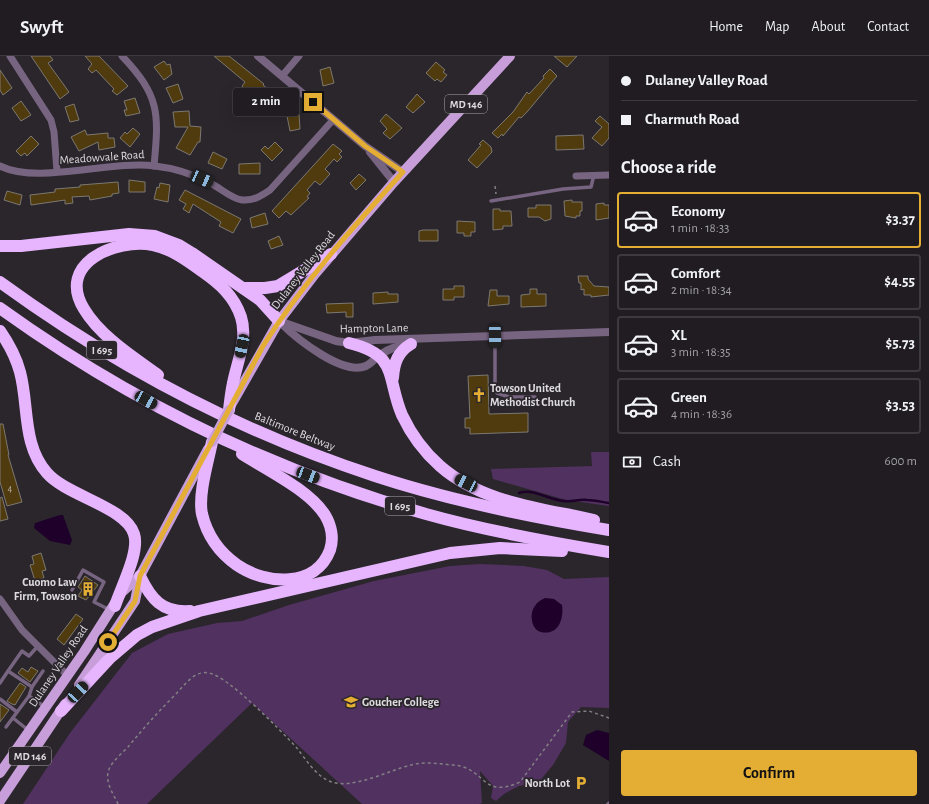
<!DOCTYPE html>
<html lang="en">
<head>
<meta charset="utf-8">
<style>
	body { margin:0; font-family:"Alegreya Sans",sans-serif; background:#28252a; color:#f1f3f6; height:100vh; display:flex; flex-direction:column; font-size:15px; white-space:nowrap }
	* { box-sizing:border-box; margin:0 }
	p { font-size:13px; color:#a2a1a5 }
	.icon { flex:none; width:22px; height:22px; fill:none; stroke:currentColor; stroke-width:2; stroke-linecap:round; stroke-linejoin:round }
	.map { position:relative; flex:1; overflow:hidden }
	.drawer { display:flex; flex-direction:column; background:#201c21; width:320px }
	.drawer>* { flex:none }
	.hud { display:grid; align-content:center; height:88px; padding:0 12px; background:#201c21 }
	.end { position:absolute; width:18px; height:18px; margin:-9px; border:5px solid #e4ae35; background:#111; box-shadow:0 0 0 2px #111 }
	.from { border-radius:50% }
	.bubble { position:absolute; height:28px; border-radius:4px; background:#201c21; box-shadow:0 4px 16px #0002,0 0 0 1px #3d3a3f; font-size:13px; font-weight:700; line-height:28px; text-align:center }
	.car { position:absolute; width:12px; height:24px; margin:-12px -6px; border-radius:5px; box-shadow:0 0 3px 1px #0007; background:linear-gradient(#222 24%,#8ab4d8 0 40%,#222 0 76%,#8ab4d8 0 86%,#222 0) }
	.hud b { display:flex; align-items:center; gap:14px; height:38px; font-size:15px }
	.hud b+b { border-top:1px solid #3d3a3f }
	.hud i { width:10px; height:10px; background:#f1f3f6 }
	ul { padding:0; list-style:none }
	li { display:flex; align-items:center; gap:12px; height:56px; margin:0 8px 6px; padding:0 4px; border:2px solid #3d3a3f; border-radius:4px }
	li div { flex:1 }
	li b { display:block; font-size:15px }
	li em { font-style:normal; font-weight:700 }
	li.current { border-color:#e4ae35 }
	li>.icon { width:36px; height:36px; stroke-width:1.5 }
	h2 { padding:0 12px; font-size:18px; line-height:48px }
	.pay { display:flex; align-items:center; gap:10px; height:44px; padding:0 12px; font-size:15px }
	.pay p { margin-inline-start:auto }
	.primary-button { display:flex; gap:8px; margin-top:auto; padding:8px 12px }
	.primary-button a { flex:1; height:46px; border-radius:4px; background:#e4ae35; color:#111; font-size:16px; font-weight:700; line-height:46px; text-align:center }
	header { display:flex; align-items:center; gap:24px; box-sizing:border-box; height:56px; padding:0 20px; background:#201c21; border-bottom:1px solid #3d3a3f }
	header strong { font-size:19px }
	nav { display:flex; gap:22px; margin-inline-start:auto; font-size:14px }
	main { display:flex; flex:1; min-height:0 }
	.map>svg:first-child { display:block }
	.green { fill:#51315f }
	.water { fill:#1e002a }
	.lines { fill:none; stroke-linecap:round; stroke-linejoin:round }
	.stream { stroke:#1e002a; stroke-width:2.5 }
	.building { fill:#503b0e; stroke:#7c7871 }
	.path { stroke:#838085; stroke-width:1.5; stroke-dasharray:3 3; stroke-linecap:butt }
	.service { stroke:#776480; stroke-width:3.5 }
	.minor { stroke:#776480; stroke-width:7 }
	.tertiary { stroke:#776480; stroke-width:8 }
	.primary { stroke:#c79ed9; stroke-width:10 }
	.motorway { stroke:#e6b5fd; stroke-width:12 }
	.primary-bridge { stroke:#c79ed9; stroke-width:10 }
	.route { stroke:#e4ae35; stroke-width:5 }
	.labels { text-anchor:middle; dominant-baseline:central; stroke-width:3.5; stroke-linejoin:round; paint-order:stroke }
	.number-label { font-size:10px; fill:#bab3ab }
	.shield { fill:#2a262c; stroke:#a8a5a9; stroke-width:1 }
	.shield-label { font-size:11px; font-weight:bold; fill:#dedbdf }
	.street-label { font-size:12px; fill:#dedbdf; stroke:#2a262c }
	.poi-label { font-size:12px; font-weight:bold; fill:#dedbdf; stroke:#2a262c; text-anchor:start }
</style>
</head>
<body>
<header>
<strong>Swyft</strong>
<nav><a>Home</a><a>Map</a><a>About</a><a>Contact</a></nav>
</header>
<main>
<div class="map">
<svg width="609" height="748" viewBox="0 0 609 748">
	<rect width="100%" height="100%" fill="#2a262c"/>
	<g class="green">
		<path d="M591,396H609V450L566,444L493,423L491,413L592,410Z"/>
		<path d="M480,508L524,510L547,514L564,523L609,521V652L581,651L568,666L566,687L553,709L538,727L519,730L504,738L496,745L491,742L493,730L480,715L482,747L479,748H362L252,647L147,748H23L70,677L132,597L168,578L217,567L242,565L289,549L374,525L450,510Z"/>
	</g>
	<g class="water">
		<path d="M60,459H63L72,484L70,489L50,485L34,472L35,467Z"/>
		<path d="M545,542L554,543L562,549C564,562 559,580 541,576C531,574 529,557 535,550C537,546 541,544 545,542Z"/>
		<path d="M597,674L609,677V705L583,689L586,679Z"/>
	</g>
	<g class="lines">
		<path class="stream" d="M519,437C535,432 550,445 565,445C572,446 580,443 587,444C594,444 602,446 609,447"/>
	</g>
	<g class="building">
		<path d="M31,0H50L53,4L48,7L69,36L60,43Z"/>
		<path d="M85,0H99L128,30L117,39L112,35L114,33L96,14L92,17L88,13L92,8Z"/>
		<path d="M214,0H229L264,28L263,29L287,48L286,49L288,51L283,57L272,48L270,52L265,48L268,45L255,34L251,39L242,30L245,26Z"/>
		<path d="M554,0H577L567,11Z"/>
		<path d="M164,5L167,9L170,8L172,18L164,24L154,11Z"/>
		<path d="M436,6L445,14L443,16L447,19L441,26L437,23L435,25L426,17Z"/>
		<path d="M330,11L334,27L323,30L320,14Z"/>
		<path d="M550,13L557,20L527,56L521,62L519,61L503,80L502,78L498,82L492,77L513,56L527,36L529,38L544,22L543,20Z"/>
		<path d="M0,14L12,32L3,39L0,34Z"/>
		<path d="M178,28L183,43L173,47L166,32Z"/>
		<path d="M417,38L425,46L413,57L406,51Z"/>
		<path d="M135,42L140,57L126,60L124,54H127L124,45Z"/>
		<path d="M21,45L31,59L21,65L12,52Z"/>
		<path d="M74,48L79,64L70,66L65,51Z"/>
		<path d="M189,55L190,70L201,71L200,86H198L190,99L176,92L188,71H175L173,56Z"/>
		<path d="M299,58L300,73L290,75L287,60Z"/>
		<path d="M386,58L402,72L390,83L383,77L387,73L380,65Z"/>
		<path d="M600,60L609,68V82L602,90L592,82L602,71L595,65Z"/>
		<path d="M133,72L140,78L130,91L120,82L125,76L127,78Z"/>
		<path d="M85,74L87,79L108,77V82H114L115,91L99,94L98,86L79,95L71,81Z"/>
		<path d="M583,79L584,93L556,94V80Z"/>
		<path d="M31,80L39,88L27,100L25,97L21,100L16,95Z"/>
		<path d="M483,84L491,91L492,96L477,112L468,104L481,89L479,88Z"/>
		<path d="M275,86L283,94L272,105L261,94L265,90L268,93Z"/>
		<path d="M333,88L342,95L339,98L342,101L337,106L334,103L325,113L330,118L320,129L315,125L307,134L310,137L307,141L309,142L291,159L286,155L279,162L272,155Z"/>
		<path d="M213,96L227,103L222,113L208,107Z"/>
		<path d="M260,107V118H239V108Z"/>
		<path d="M359,118L366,124L356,134L350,127Z"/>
		<path d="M129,124L145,126V136H129Z"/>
		<path d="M118,126L119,137L112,138V140L90,144L89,140L72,141L73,147L65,148V144L31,149L30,139L55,136V133L80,131V129Z"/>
		<path d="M160,127L170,129L168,146L154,143L157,131L159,132Z"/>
		<path d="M185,134L241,163L233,177L219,170L221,166L193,148L189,157L183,153L186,148L179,144Z"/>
		<path d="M7,135L22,139L20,149L4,144Z"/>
		<path d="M572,144V146H582V155H580V160H576V162L565,160L564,145Z"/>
		<path d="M604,147V149H609V162L596,164V148Z"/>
		<path d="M536,149H551V163L545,165L539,161H528V152H536Z"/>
		<path d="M493,153H500V155H511L512,170H503V173L493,174Z"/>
		<path d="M265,157L268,168L252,172L250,162Z"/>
		<path d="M457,165L475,166V176H471V180H464V177H457Z"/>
		<path d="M423,174H438V185H419V175Z"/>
		<path d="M279,180L283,189L271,193L268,185Z"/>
		<path d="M578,220H588V223L594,230L609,231V239L591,241V239H584V233L581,234V227H579Z"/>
		<path d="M454,230H464V241H454V244H443V233H454Z"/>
		<path d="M530,233H537V238H546V250L521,251V239L530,238Z"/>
		<path d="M490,234H497V240H509V248L488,250Z"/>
		<path d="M388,236V238H398V246L373,248V237Z"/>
		<path d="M353,247V261H346V256L327,257L326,248Z"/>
		<path d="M488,319L489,358L528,357V376L470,378V372H465V362H470L468,320Z"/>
		<path d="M0,368H3L9,399H8L22,446L7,450L0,426Z"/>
		<path d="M2,441L8,463L0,465V442Z"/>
		<path d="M41,497L46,514L42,515L44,522L35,525L30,509L34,508L32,500Z"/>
		<path d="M85,520L98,529L86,544L78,540L82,534L78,531Z"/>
		<path d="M76,558L83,563L64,589L57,583Z"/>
		<path d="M31,611L38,615L30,626L18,617L22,612L28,616Z"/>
		<path d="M20,627L26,631L15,649L12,648L7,645Z"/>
		<path d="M0,648L9,654L0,666Z"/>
	</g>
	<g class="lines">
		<g class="path">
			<path d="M495,130L496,138"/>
			<path d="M118,748C113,737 103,724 110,711C114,704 122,697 128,691C142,674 157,657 173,641C180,634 186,626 194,620C199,617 204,616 209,617C228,620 281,675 296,691C305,702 315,719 329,725C351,735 389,714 411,709C425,705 439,708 453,709C486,711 481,744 520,726L572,656L589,655L609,662"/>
		</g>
		<g class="service">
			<path d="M491,145L563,133L591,131L594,119"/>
			<path d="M495,280V331L497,337L509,341H535"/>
			<path d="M72,534L83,514L104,526L94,546L110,554"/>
			<path d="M8,615L22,595L29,600L38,590"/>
			<path d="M0,627L8,615L32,631"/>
			<path d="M29,640L32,631L43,615"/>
			<path d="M0,643L17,656"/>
			<path d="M13,662L28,674"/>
			<path d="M6,671L29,640L45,651"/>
			<path d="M608,748L609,747"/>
		</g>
		<g class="minor">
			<path d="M10,0L51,64L54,76L57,115"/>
			<path d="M122,0C160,40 159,57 154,110"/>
			<path d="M282,20L299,0"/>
			<path d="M0,110C38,129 110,104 155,110C173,112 193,118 210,127C221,132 230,142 242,144C254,145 261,140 270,134L333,64"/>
			<path d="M576,120L609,119"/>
			<path d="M0,543L22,574L68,620"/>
		</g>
		<g class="tertiary">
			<path d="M258,0L365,90L403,116"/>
			<path d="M370,96L394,126"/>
			<path d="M279,265L336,285L349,287L375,284L609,276"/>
			<path d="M281,267C297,283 343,320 366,310C372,307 375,302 380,299C389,292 399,290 409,288"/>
		</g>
		<g class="primary">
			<path d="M231,349L279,265L315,218L394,126L510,0"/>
			<path d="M79,629L135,545L140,520L208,393"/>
			<path d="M0,717L84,596L122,536L140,520"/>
			<path d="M0,745L65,648"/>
		</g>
		<g class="motorway">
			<path d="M0,190H21L129,178L155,180L179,189L192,197L260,244L279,265"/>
			<path d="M0,226C114,309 240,376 375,420C451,445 530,461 609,474"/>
			<path d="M243,232H265L278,230L331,198"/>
			<path d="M0,252C129,345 273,415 426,458C486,475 548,486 609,496"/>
			<path d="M0,275C9,288 16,301 20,316C29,349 22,389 47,417C67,440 126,451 134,478C140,496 121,531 115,550"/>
			<path d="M349,287C399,299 386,321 402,359C411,378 424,396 440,410C482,447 541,452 594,464"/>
			<path d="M158,319C133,301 100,280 84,253C56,207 116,182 153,189C172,193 188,205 203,216C220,228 234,240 241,261C248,283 237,306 233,327C231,336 230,345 229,354"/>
			<path d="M393,322C394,306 398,296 411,288"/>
			<path d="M212,386C208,406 198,438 202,458C207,479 220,497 237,509C266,529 316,532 330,494C334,482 331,469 325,459C309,434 267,414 242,398"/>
			<path d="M140,520C151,543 162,557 190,555"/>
			<path d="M61,655L110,602L137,579L152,571L199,555L450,497L500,492L562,495"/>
		</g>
		<path class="primary-bridge" d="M212,386L229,354"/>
	</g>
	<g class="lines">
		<path class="route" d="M108,586L135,545L140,520L263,290C303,227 353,171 403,116L365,90L313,46"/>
	</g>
	<defs>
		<symbol id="church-bare" viewBox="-9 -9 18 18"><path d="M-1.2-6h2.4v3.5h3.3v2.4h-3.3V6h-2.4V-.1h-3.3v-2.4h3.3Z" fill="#e4ae35" stroke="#2a262c" stroke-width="2.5" paint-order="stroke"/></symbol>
		<symbol id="building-bare" viewBox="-9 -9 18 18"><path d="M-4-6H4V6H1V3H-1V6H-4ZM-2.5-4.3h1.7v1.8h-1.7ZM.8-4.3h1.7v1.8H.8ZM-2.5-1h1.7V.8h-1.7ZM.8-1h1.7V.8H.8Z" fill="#e4ae35" stroke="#2a262c" stroke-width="2.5" paint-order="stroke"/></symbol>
		<symbol id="university-bare" viewBox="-9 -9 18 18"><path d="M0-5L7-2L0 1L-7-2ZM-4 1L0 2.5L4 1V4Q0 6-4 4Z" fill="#e4ae35" stroke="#2a262c" stroke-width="2.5" paint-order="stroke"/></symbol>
		<symbol id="parking-bare" viewBox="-9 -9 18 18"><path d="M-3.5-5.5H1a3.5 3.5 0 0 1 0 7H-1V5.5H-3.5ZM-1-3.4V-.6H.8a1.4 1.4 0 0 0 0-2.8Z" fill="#e4ae35" stroke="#2a262c" stroke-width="2.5" paint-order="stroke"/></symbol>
	</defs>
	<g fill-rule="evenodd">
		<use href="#church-bare" x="469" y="329" width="20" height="20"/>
		<use href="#building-bare" x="78" y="523" width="20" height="20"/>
		<use href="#university-bare" x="341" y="636" width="20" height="20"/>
		<use href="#parking-bare" x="571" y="717" width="20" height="20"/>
	</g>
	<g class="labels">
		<g class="number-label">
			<text x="10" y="433">4</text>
		</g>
		<g class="shield">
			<rect x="445" y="39" width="42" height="18" rx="3"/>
			<rect x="87" y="285" width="30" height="18" rx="3"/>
			<rect x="385" y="441" width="30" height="18" rx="3"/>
			<rect x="9" y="691" width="42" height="18" rx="3"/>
		</g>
		<g class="shield-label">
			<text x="466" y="48">MD 146</text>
			<text x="102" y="294">I 695</text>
			<text x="400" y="450">I 695</text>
			<text x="30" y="700">MD 146</text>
		</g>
		<g class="street-label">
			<text transform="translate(102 101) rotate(-4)">Meadowvale Road</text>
			<text transform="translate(303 214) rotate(-52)">Dulaney Valley Road</text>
			<text transform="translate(374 272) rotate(-1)">Hampton Lane</text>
			<text transform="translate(295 375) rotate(22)">Baltimore Beltway</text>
			<text transform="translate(58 610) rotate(-56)">Dulaney Valley Road</text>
		</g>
		<g class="poi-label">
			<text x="490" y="332">Towson United<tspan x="490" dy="14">Methodist Church</tspan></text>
			<text x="77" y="526" text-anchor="end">Cuomo Law<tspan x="77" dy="14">Firm, Towson</tspan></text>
			<text x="362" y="646">Goucher College</text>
			<text x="570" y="727" text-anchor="end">North Lot</text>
		</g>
	</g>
</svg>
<i class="end from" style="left:108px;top:586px"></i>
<i class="end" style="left:313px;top:46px"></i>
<div class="bubble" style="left:233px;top:32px;width:66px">2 min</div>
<i class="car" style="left:202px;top:123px;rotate:114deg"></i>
<i class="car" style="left:495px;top:280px;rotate:179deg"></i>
<i class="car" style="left:242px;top:290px;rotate:192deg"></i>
<i class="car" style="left:146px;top:344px;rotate:119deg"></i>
<i class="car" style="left:308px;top:419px;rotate:111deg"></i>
<i class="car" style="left:466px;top:427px;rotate:297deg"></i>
<i class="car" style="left:78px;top:636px;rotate:43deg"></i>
</div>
<section class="drawer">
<div class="hud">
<b><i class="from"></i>Dulaney Valley Road</b>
<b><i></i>Charmuth Road</b>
</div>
<h2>Choose a ride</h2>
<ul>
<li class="current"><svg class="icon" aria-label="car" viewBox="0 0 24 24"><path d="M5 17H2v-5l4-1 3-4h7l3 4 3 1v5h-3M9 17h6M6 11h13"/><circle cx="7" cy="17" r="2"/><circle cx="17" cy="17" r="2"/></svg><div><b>Economy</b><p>1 min · 18:33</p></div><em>$3.37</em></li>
<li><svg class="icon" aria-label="car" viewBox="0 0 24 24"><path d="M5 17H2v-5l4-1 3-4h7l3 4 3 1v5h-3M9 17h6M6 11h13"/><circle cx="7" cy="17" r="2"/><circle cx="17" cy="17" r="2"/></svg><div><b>Comfort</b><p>2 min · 18:34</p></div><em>$4.55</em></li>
<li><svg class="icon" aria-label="car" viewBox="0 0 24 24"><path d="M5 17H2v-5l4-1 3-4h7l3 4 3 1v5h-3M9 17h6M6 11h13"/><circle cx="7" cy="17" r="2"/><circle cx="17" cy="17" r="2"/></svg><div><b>XL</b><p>3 min · 18:35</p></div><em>$5.73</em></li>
<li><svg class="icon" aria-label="car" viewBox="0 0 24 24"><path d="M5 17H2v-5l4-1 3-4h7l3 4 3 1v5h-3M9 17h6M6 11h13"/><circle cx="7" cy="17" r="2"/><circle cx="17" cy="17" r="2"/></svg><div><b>Green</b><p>4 min · 18:36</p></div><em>$3.53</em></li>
</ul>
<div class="pay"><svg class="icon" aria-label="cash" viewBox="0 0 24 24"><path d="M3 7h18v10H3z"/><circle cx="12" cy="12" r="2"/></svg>Cash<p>600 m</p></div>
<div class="primary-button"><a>Confirm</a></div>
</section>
</main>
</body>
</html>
